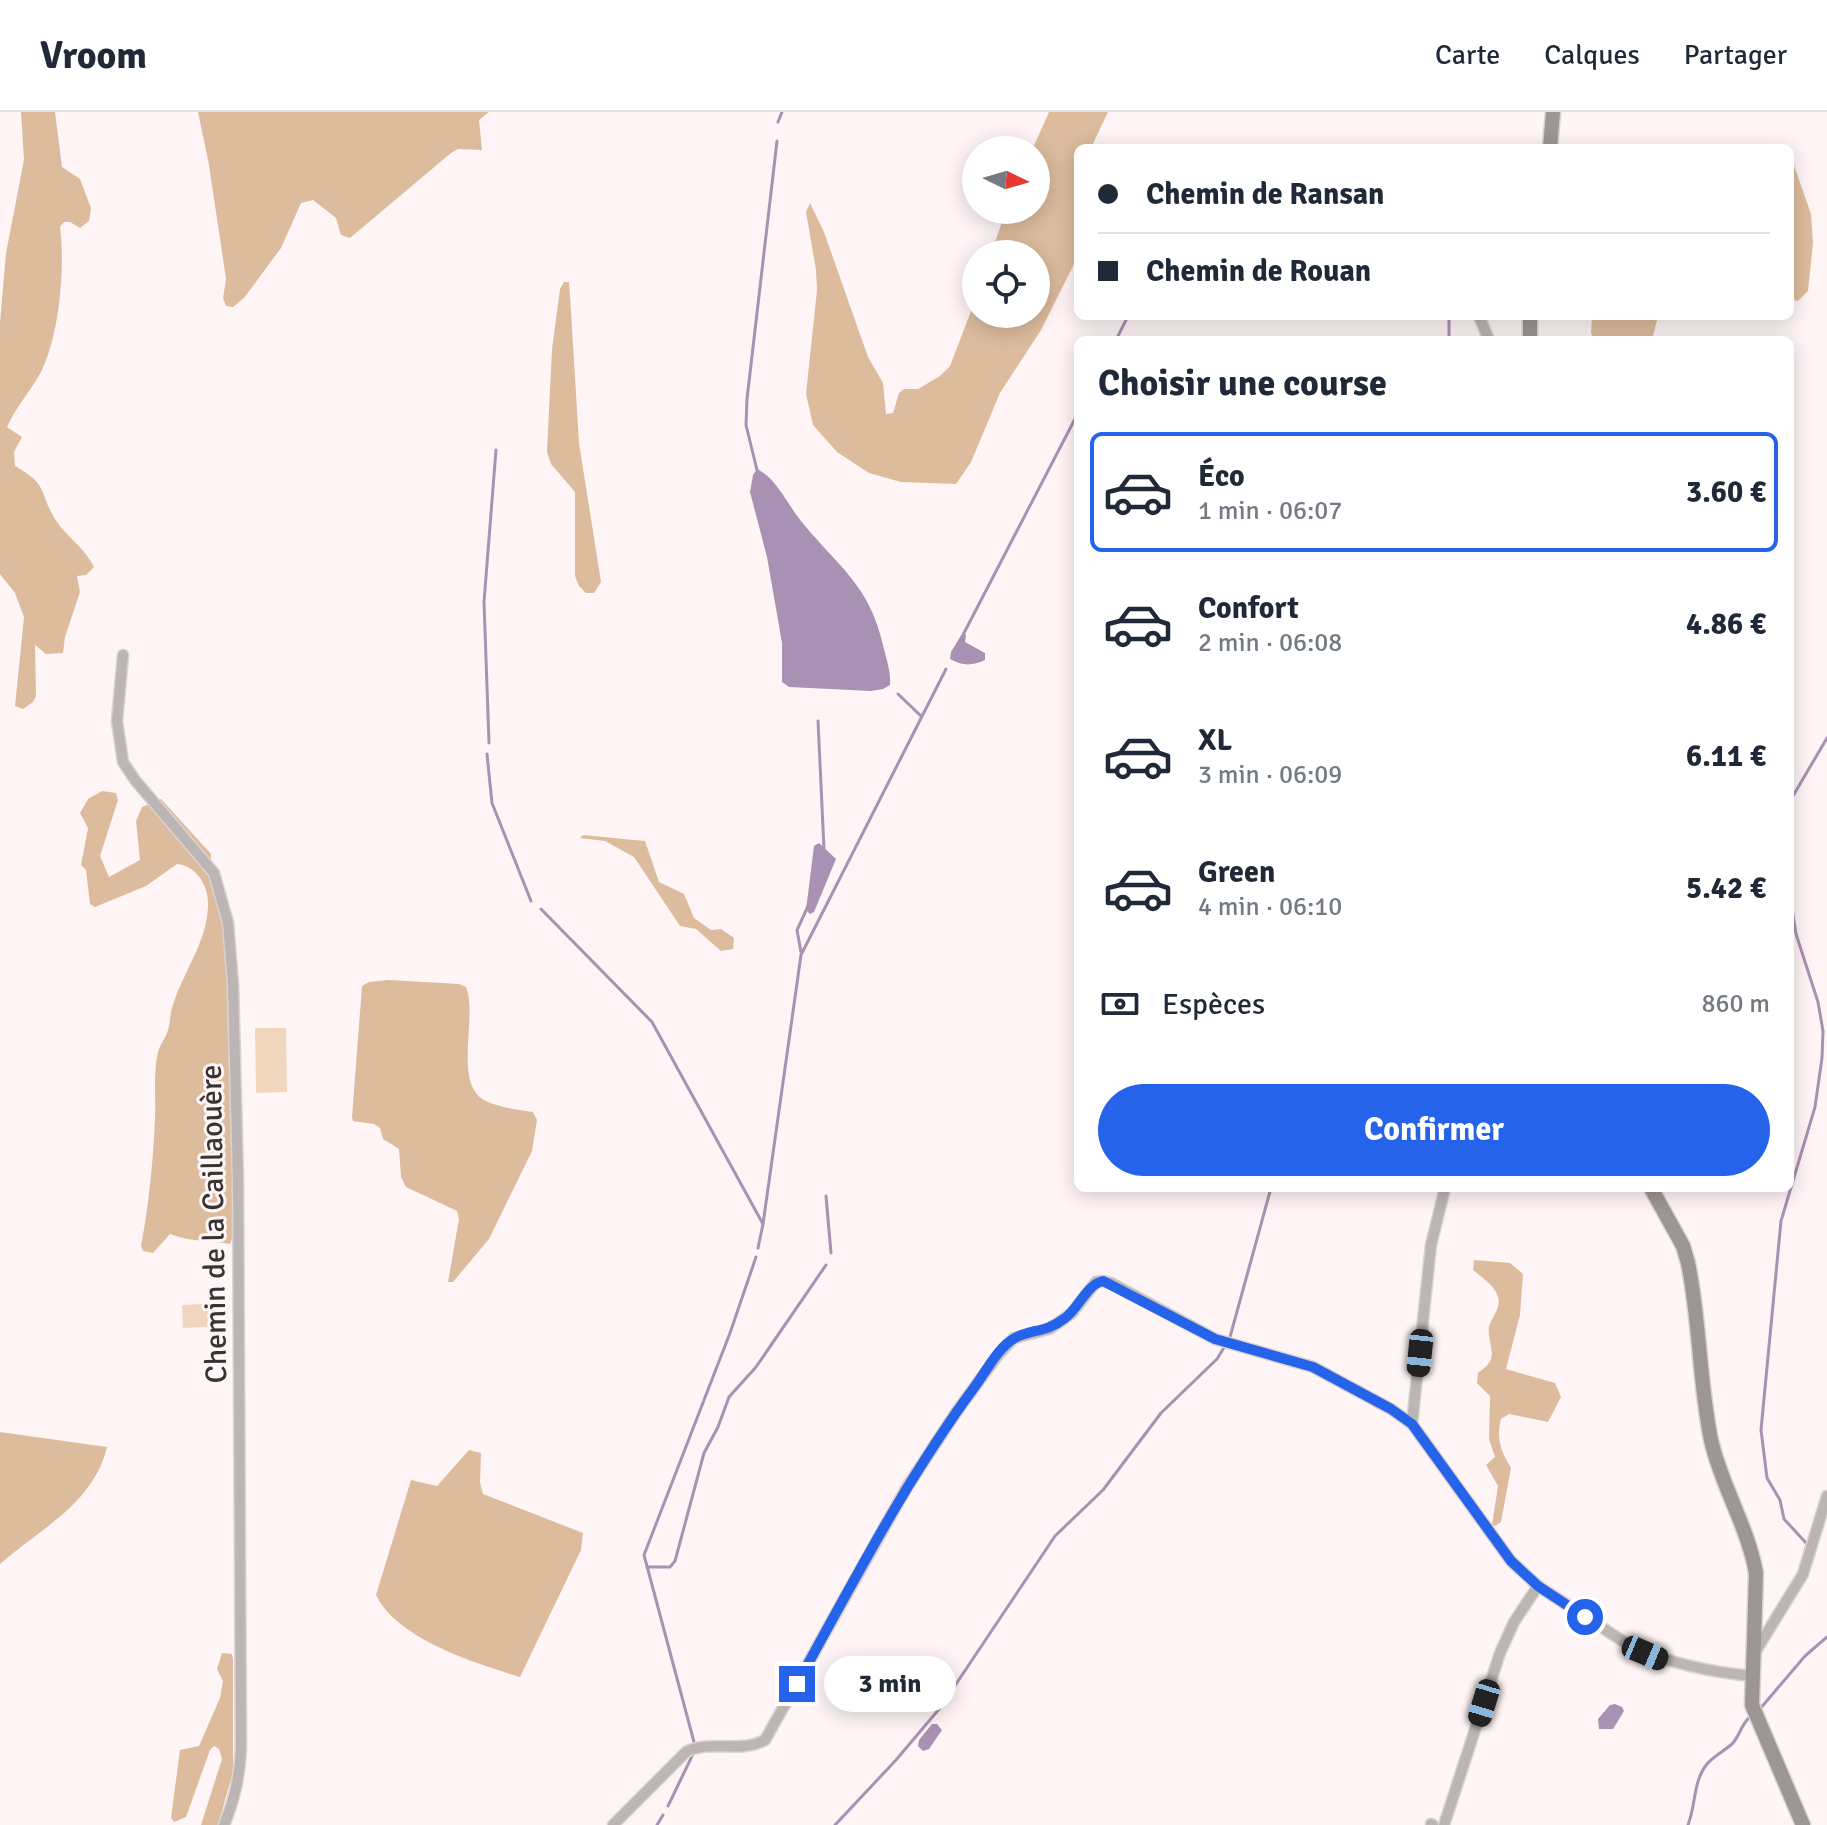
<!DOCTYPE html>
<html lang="fr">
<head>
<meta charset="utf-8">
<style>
	body { margin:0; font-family:Signika,sans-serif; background:#f6f6f7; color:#1f2937; height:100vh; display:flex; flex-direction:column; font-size:30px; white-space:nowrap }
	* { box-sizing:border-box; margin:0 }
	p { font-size:26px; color:#747a83 }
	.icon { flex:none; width:44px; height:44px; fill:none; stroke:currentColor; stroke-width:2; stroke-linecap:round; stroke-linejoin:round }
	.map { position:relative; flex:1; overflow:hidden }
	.drawer { position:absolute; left:1074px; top:224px; width:720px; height:856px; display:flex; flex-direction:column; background:#fff; border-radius:12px; box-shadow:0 4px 20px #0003 }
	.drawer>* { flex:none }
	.banner { position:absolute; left:1074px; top:32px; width:720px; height:176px; border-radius:12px; box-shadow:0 4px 20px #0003; display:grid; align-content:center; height:176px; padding:0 24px; background:#fff }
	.needle { width:52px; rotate:95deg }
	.controls { position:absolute; left:962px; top:24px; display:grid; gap:16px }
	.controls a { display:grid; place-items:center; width:88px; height:88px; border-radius:50%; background:#fff; box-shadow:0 4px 20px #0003; font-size:40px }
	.end { position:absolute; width:36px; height:36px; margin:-18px; border:10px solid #2563eb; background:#fff; box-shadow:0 0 0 4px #fff }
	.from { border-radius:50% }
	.bubble { position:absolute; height:56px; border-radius:28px; background:#fff; box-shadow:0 4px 20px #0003; font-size:26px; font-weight:700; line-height:56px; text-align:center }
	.car { position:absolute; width:24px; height:48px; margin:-24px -12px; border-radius:10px; box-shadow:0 0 6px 2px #0007; background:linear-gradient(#222 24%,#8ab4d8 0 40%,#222 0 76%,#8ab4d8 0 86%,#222 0) }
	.banner b { display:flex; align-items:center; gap:28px; height:76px; font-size:30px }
	.banner b+b { border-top:2px solid #e0e1e3 }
	.banner i { width:20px; height:20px; background:#1f2937 }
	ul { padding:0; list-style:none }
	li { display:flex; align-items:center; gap:24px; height:120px; margin:0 16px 12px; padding:0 8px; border:4px solid transparent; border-radius:12px }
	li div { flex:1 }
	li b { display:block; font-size:30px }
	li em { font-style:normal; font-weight:700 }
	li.on { border-color:#2563eb }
	li>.icon { width:72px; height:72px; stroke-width:1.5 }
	h2 { padding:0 24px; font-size:36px; line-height:96px }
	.pay { display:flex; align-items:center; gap:20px; height:88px; padding:0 24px; font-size:30px }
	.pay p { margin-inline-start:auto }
	.action { display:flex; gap:16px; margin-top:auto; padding:16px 24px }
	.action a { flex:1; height:92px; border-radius:48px; background:#2563eb; color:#fff; font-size:32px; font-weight:700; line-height:92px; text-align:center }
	header { display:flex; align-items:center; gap:48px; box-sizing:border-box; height:112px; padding:0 40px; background:#fff; border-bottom:2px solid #e0e1e3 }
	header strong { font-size:38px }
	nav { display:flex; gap:44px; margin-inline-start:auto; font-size:28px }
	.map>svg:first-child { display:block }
	.green { fill:#f1d6be }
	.forest { fill:#ddbc9e }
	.water { fill:#a991b3 }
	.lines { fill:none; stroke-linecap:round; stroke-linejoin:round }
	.stream { stroke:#a991b3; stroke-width:3 }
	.street-casing { stroke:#dbd2d3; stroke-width:13 }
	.secondary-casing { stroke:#dbd2d3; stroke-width:17 }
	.street { stroke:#bbb6b4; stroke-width:10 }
	.secondary { stroke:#9d9693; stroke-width:14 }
	.route { stroke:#2563eb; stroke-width:10 }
	.labels { text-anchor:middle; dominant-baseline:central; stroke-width:6; stroke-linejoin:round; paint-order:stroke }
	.street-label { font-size:30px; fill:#393434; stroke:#fff5f6 }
</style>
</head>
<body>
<header>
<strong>Vroom</strong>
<nav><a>Carte</a><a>Calques</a><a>Partager</a></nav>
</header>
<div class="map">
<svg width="1827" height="1713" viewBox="0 0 1827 1713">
	<rect width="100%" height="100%" fill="#fff5f6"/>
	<g class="green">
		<path d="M255,916H286L287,980L256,981Z"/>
		<path d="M227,1191L228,1214L183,1216L182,1193Z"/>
	</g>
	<g class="forest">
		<path d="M21,0H55L62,55L80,67L91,96L89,109L80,116L70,110H64L60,115C65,153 60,214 45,251C36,274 17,292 7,315L22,325L14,340L15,354C51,374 38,382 57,410C68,426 85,436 94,455L86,463L77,464L80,480L65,525L63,541L46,542L35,533L36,584L33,590L23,597L15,594L24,505L15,481L0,462V211L6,141L24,48Z"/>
		<path d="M198,0H489L479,8L482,38L458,37L451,41L350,126L341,123L336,106L313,88L301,91L281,136L244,186L233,195L226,194L223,186L226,167L209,53Z"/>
		<path d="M1049,0H1108L1091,36H1078V141L1075,150L1041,218L1000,281L971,350L956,372L901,370L869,361L837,340L813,313L806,282L817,178L816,158L806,100L810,91L824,120L868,245L883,271L886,302L893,301L899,281L904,277H918L940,264L950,254L976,186V202H1036V142H991L1006,98H1036V38H1032Z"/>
		<path d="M1790,42L1811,102L1813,131L1808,179L1798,189L1790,187Z"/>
		<path d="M564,170H569L570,183L579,331L601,470L594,481H586L579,474L575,464V380L551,352L547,340L552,237L560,177Z"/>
		<path d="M1592,204H1658L1652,228H1595L1591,221Z"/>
		<path d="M102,679L116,681L118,688L100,744L109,765L140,748L136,709L142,695L161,687L211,742L210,764L223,813L227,870L234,1121L230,1132C209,1128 190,1130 170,1122L153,1141L143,1139L141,1134C149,1092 153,1050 155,1007C156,985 153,962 158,940C160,932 166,926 168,918C170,912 170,906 171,900C180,863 209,830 208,790C208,773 195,753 177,752L146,774L95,795L90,792L86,758L81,753L88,716L80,701L88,687Z"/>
		<path d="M583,723L645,729L659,770L684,782L694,806L711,818L721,817L734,826L733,837L721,839L696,817L680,814L634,745L605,729L580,726Z"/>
		<path d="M388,868L459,872L466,875C478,904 453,970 484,988C497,995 518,998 533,1000L537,1008L532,1039L489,1127L453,1170H448L459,1107L457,1099L406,1075L401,1065L399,1037L383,1027L380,1016L374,1012L353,1009L352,1005L362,874L369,870Z"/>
		<path d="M1474,1148L1510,1151L1523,1162L1520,1203L1506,1257L1555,1271L1561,1285L1548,1310L1509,1302L1501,1307C1496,1326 1501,1340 1511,1356L1501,1410L1495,1414L1492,1413L1498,1374L1486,1353L1495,1345L1489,1327L1490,1284L1477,1271L1478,1261C1484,1256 1488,1254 1491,1247C1494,1236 1487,1226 1489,1215C1492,1203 1504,1195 1496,1180C1491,1171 1480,1164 1473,1158Z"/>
		<path d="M0,1320L107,1335C94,1391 40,1417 0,1452Z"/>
		<path d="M469,1338L481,1341L480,1370L483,1382L583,1421L581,1438L520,1565C475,1551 397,1527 376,1483L411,1368L437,1374Z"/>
		<path d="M222,1541L232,1542L233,1547V1660L218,1713H201L222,1647L219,1637L214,1634L210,1638L186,1705L174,1710L171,1706L180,1638L199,1634L220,1586L223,1569L217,1557Z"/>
	</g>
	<g class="water">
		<path d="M757,357C776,366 788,393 801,409C839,456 870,472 884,537C887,549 891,561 890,573L883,577L871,579L789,575L782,570V531L767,445L750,380L753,363Z"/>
		<path d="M963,520L966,523L965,530L985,541V548C972,554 962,554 950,547L951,540Z"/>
		<path d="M819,731L836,747L814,800L810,802L806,798L814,734Z"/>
		<path d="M1615,1592L1622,1595L1624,1599L1613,1617H1599L1598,1607L1610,1593Z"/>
		<path d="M932,1612H937L942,1618L929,1637L923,1639L918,1634L919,1628Z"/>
	</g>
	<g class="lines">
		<g class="stream">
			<path d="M778,10L782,0"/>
			<path d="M1116,228L1128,204"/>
			<path d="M1449,228V204"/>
			<path d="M757,358L746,313L747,287L777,29"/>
			<path d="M964,521L1078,301"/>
			<path d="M898,582L921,604"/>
			<path d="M818,609L824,737"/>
			<path d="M489,631L484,490L496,338"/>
			<path d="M487,642L492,691L531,789"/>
			<path d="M1790,689L1827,626"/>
			<path d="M1790,784L1796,822L1818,890L1823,919L1822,946L1815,995L1781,1109L1761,1318L1767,1366L1780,1388L1784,1407L1807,1432L1805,1439"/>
			<path d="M541,797L652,910L763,1112L758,1136"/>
			<path d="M801,840L797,818L808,794"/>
			<path d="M826,1084L831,1141"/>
			<path d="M763,1112L801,843L946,557"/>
			<path d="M1230,1225L1271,1076"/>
			<path d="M647,1455H670L675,1449L704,1341L718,1315L729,1285L756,1255L826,1153"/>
			<path d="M1759,1598L1805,1544L1827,1525"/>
			<path d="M694,1630L644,1443L730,1221L756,1145"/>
			<path d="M668,1694L694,1640"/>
			<path d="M657,1713L663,1703"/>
			<path d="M835,1713L896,1648L940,1596L1055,1424L1103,1378L1161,1301L1217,1247L1225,1234"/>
			<path d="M1688,1713C1696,1693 1693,1669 1707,1652C1714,1644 1724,1639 1732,1632C1740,1624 1741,1612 1750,1605"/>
		</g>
		<defs>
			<g id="street">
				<path d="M1479,204L1489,228"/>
				<path d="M123,543L117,609L123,650L135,668L214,761L228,811L233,872L238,1068L241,1636C240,1664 235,1687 224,1713"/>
				<path d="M1445,1076L1431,1133L1412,1312L1511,1449L1538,1474L1632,1535C1672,1552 1709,1560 1752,1564"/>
				<path d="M1754,1542L1803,1462L1827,1384"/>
				<path d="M1431,1712L1433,1713"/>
				<path d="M613,1713L686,1640C711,1627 740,1642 765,1628L907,1375L957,1299L999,1242L1014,1226L1049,1217L1061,1209L1072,1201L1096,1170L1103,1169L1111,1171L1215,1227L1313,1255L1391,1297L1412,1312"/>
				<path d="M1444,1713L1500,1541L1514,1510L1538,1474"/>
			</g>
			<g id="secondary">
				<path d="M1550,36L1553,0"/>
				<path d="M1530,204V228"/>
				<path d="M1651,1076L1683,1134L1688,1151C1700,1209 1699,1269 1711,1328C1721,1373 1748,1415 1756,1461L1752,1593L1803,1713"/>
			</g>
		</defs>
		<use href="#street" class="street-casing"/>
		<use href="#secondary" class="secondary-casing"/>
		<use href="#street" class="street"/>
		<use href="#secondary" class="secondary"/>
	</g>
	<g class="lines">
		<path class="route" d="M797,1572C853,1470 907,1366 976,1273C986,1259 999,1234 1015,1226C1031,1217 1046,1221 1065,1206C1079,1196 1086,1173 1103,1169L1215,1227L1313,1255L1391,1297L1412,1312L1511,1449L1538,1474L1585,1505"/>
	</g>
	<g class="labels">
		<g class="street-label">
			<text transform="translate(214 1112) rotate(-91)">Chemin de la Caillaouère</text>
		</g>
	</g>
</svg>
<div class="controls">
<a><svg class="needle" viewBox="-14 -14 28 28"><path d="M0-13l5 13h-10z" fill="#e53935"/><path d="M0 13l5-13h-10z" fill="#747a83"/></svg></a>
<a><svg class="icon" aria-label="locate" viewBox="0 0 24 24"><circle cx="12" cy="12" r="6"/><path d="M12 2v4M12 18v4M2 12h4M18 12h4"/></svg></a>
</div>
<i class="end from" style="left:1585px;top:1505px"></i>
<i class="end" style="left:797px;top:1572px"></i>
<div class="bubble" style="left:824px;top:1544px;width:132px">3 min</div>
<i class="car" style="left:1420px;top:1241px;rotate:186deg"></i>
<i class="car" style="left:1645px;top:1541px;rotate:113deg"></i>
<i class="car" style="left:1484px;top:1591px;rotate:197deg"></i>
<div class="banner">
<b><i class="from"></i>Chemin de Ransan</b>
<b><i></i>Chemin de Rouan</b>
</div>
<section class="drawer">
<h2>Choisir une course</h2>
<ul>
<li class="on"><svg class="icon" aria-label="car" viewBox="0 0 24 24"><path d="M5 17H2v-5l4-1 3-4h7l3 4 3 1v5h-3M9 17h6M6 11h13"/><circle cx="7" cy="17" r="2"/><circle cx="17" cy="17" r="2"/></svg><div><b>Éco</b><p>1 min · 06:07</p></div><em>3.60 €</em></li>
<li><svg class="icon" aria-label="car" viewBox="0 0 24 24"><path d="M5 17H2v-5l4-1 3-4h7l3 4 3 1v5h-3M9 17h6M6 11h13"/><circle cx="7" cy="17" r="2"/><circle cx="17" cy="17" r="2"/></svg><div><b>Confort</b><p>2 min · 06:08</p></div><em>4.86 €</em></li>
<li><svg class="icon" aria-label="car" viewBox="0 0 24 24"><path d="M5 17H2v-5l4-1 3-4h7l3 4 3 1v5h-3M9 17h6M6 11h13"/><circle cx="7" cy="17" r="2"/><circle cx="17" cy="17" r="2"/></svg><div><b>XL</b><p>3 min · 06:09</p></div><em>6.11 €</em></li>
<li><svg class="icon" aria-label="car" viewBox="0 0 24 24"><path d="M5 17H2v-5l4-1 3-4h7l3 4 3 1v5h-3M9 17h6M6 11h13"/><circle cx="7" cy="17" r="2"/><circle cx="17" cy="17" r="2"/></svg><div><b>Green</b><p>4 min · 06:10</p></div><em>5.42 €</em></li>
</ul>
<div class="pay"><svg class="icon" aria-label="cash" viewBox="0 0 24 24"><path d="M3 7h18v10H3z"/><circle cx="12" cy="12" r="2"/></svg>Espèces<p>860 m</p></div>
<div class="action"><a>Confirmer</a></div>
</section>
</div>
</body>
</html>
